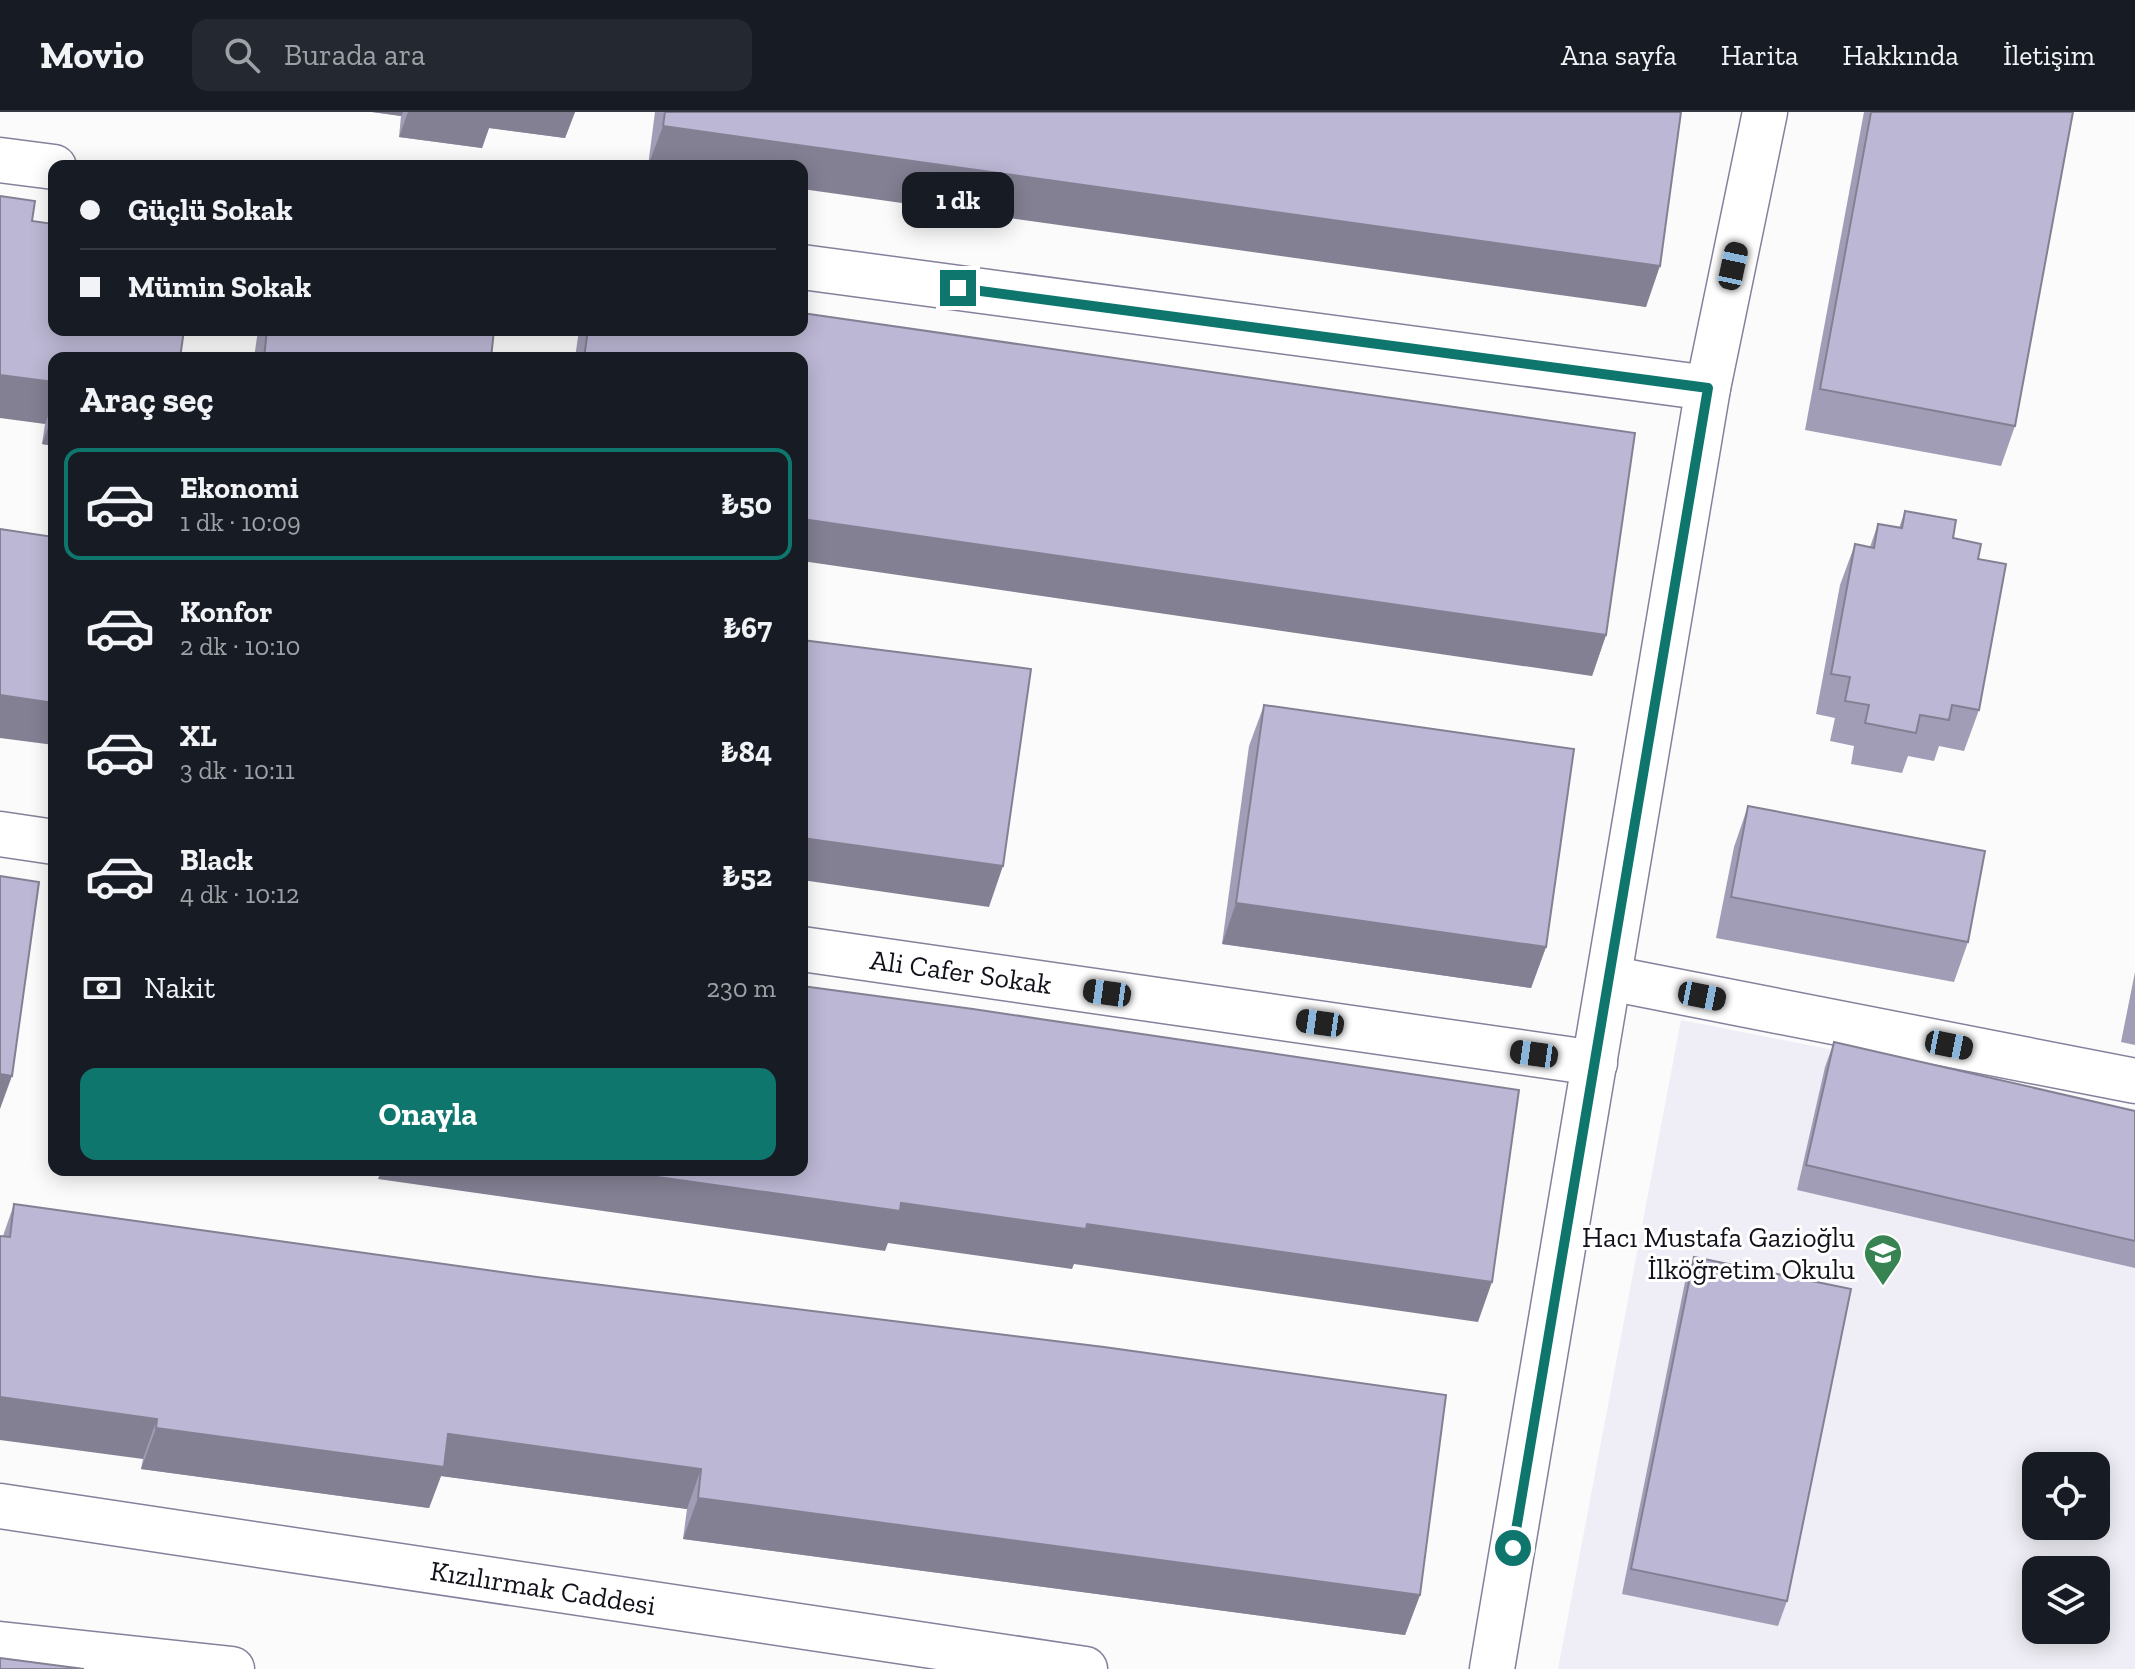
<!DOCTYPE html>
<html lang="tr">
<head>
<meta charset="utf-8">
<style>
	body { margin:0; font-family:"Zilla Slab",serif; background:#242831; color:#f1f3f6; height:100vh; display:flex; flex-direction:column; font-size:30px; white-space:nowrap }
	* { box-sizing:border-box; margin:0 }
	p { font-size:26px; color:#9ea1a6 }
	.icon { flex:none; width:44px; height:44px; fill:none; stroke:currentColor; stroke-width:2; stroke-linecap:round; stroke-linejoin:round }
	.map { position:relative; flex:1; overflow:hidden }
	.drawer { position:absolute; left:48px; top:240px; width:760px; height:824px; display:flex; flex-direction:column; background:#171b24; border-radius:16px; box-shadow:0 4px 20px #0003 }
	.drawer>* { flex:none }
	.hud { position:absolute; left:48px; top:48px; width:760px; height:176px; border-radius:16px; box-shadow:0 4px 20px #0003; display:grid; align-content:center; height:176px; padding:0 32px; background:#171b24 }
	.controls { position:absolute; left:2022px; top:1340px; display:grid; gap:16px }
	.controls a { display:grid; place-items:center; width:88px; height:88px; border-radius:16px; background:#171b24; box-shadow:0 4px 20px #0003; font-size:40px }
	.end { position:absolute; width:36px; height:36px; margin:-18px; border:10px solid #0f766e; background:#fff; box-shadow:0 0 0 4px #fff }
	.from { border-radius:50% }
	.bubble { position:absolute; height:56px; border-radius:16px; background:#171b24; box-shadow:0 4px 20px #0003; font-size:26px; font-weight:700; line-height:56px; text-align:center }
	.car { position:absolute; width:24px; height:48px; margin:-24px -12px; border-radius:10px; box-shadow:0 0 6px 2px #0007; background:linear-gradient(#222 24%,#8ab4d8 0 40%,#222 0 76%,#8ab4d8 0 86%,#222 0) }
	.hud b { display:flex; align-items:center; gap:28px; height:76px; font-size:30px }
	.hud b+b { border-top:2px solid #363941 }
	.hud i { width:20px; height:20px; background:#f1f3f6 }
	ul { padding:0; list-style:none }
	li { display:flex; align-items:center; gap:24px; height:112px; margin:0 16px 12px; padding:0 16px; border:4px solid transparent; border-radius:16px }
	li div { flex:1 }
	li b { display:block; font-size:30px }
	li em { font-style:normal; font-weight:700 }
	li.active { border-color:#0f766e }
	li>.icon { width:72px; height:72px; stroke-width:1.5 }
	h2 { padding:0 32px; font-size:36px; line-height:96px }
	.pay { display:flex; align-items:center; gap:20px; height:88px; padding:0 32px; font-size:30px }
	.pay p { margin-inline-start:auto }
	.primary-button { display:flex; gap:16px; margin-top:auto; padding:16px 32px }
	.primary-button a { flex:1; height:92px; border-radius:16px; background:#0f766e; color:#fff; font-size:32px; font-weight:700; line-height:92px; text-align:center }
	header { display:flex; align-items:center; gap:48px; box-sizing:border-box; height:112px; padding:0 40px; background:#171b24; border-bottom:2px solid #363941 }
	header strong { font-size:38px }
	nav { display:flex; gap:44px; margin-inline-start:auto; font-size:28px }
	.search { width:560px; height:72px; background:#242831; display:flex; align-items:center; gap:20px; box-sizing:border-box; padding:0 28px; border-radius:16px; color:#9ea1a6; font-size:30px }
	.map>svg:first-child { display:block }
	.built { fill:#efeef6; fill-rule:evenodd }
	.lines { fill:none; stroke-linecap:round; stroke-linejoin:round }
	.minor-casing { stroke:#85809c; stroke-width:47 }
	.primary-casing { stroke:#85809c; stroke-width:47 }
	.minor { stroke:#fff; stroke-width:44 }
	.primary { stroke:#fff; stroke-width:44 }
	.wall { fill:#a29db6 }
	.shaded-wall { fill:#848094 }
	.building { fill:#bcb7d4; stroke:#848094; stroke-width:2 }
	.route { stroke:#0f766e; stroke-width:10 }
	.labels { text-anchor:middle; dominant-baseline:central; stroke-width:6; stroke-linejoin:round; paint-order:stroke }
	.street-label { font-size:28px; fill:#12101a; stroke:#fff }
	.poi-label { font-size:28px; fill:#12101a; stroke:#fff; text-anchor:end }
</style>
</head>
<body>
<header>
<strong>Movio</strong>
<div class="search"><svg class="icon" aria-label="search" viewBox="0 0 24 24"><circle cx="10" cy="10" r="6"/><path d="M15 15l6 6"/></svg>Burada ara</div>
<nav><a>Ana sayfa</a><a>Harita</a><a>Hakkında</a><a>İletişim</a></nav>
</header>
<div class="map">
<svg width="2135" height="1557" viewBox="0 0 2135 1557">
	<rect width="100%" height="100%" fill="#fbfbfb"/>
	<path class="built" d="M1681,908L2135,997V1557H1558ZM2036,1354H2096V1414H2036ZM2036,1458H2096V1518H2036Z"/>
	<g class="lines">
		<defs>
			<g id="minor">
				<path d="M0,48L54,55"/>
				<path d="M802,155L1708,276"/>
				<path d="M0,722L54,730"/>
				<path d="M802,837L1595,951"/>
				<path d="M1609,866L2135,969"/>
				<path d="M1492,1557L1708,276L1765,0"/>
			</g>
			<g id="primary">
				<path d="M0,1394L1085,1557"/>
				<path d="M0,1532L232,1557"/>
			</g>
		</defs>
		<use href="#minor" class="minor-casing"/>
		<use href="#primary" class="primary-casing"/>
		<use href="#minor" class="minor"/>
		<use href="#primary" class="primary"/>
	</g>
	<g class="wall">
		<path d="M372,0H575L565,26L489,16L482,36L399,25L401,4Z"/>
		<path d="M655,0H1681L1646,195L802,54H648Z"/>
		<path d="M1864,0H2073L2015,314L2001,354L1805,318Z"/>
		<path d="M32,109L54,246V334L42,332L45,312Z"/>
		<path d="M258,218H494L491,246H254Z"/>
		<path d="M579,218H802L1606,523L1592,564L802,246H575Z"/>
		<path d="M1905,399L1953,426L1978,447L1979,598L1964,639L1939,634L1934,649L1908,644L1902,661L1851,652L1854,634L1830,629L1835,606L1816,602L1840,473L1855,432L1870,435L1878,412L1899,416Z"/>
		<path d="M1264,593L1546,835L1531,876L1222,832L1249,634Z"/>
		<path d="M1748,694L1968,830L1954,870L1716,826L1734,735Z"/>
		<path d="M2135,860V933L2121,930Z"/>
		<path d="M1834,930L2135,999V1156L1797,1078L1825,955Z"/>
		<path d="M54,980V992L50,990Z"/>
		<path d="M14,1092L1420,1483L1405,1523L683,1427L687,1397L441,1364L429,1396L141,1357L143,1347L3,1124Z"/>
		<path d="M1694,1145L1787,1489L1778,1514L1622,1482L1685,1170Z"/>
	</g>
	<g class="shaded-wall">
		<path d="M372,0H403L401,4Z"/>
		<path d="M408,0H575L565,26L489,16L482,36L399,25Z"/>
		<path d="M663,14L1660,154L1646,195L802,77V54H648Z"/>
		<path d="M0,263L54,270V287L45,312L0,306Z"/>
		<path d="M54,300V334L42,332Z"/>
		<path d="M802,407L1606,523L1592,564L802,449Z"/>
		<path d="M0,583L54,591V633L0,626Z"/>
		<path d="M802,726L1003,754L989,795L802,768Z"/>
		<path d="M1236,791L1546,835L1531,876L1222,832Z"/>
		<path d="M0,962L12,964L0,997Z"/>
		<path d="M382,1058H608L1087,1112L1492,1170L1478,1210L1074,1152L1072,1157L888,1131L885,1139L378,1067Z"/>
		<path d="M0,1285L157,1307L143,1347L0,1328Z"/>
		<path d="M156,1316L448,1322L701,1357L687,1397L441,1364L429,1396L141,1357Z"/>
		<path d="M698,1386L1420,1483L1405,1523L683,1427Z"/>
	</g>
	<g class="building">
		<path d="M665,0H1681L1660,154L663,14Z"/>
		<path d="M1871,0H2073L2015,314L1820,277Z"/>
		<path d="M0,84L35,89L32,109L54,112V218H184L180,246H54V270L0,263Z"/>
		<path d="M802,201L1635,321L1606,523L802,407V246H584L588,218H802Z"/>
		<path d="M267,218H494L491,246H264Z"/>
		<path d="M1905,399L1956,408L1953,426L1981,432L1978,447L2006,452L1979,598L1952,593L1949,608L1920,603L1916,621L1865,611L1869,593L1845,589L1850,565L1831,562L1855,432L1874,436L1878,412L1902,416Z"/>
		<path d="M0,417L54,425V591L0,583Z"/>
		<path d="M802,528L1031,557L1003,754L802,726Z"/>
		<path d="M1264,593L1574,637L1546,835L1236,791Z"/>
		<path d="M1748,694L1985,739L1968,830L1731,785Z"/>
		<path d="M0,764L39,770L12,964L0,962Z"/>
		<path d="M802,874L973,897L1519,978L1492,1170L1087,1112L1086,1117L901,1091L900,1099L608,1058H802Z"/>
		<path d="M1834,930L2135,999V1129L1806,1053Z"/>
		<path d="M14,1092L537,1165L1104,1235L1446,1283L1420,1483L698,1386L701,1357L448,1322L444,1355L156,1316L157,1307L0,1285V1124L10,1125Z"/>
		<path d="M1694,1145L1851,1177L1787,1489L1631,1457Z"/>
		<path d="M0,1546L84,1557H0Z"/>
	</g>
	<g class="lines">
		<path class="route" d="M958,176L1708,276L1513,1436"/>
	</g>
	<defs>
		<symbol id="school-pin" viewBox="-11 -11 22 30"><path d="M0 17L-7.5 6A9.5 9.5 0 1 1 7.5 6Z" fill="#378452" stroke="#fff"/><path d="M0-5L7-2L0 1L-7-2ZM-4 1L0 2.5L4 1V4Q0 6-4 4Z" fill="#fff"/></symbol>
	</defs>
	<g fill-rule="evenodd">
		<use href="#school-pin" x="1861" y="1119" width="44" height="60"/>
	</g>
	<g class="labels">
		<g class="street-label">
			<text transform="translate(961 860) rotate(8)">Ali Cafer Sokak</text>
			<text transform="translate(543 1476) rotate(9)">Kızılırmak Caddesi</text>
		</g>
		<g class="poi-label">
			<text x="1855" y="1125">Hacı Mustafa Gazioğlu<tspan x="1855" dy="32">İlköğretim Okulu</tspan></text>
		</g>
	</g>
</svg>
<div class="controls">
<a><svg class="icon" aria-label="locate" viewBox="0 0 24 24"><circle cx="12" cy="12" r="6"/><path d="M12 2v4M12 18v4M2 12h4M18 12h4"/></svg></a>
<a><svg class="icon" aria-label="layers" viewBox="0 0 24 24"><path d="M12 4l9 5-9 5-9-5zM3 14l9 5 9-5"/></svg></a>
</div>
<i class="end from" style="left:1513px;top:1436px"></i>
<i class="end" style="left:958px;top:176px"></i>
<div class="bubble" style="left:902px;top:60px;width:112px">1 dk</div>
<i class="car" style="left:1733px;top:154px;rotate:12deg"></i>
<i class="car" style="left:1107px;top:881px;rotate:278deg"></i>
<i class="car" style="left:1702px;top:884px;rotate:101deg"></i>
<i class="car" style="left:1320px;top:911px;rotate:278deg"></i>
<i class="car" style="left:1949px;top:933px;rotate:101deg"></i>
<i class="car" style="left:1534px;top:942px;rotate:278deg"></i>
<div class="hud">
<b><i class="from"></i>Güçlü Sokak</b>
<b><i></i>Mümin Sokak</b>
</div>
<section class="drawer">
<h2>Araç seç</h2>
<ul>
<li class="active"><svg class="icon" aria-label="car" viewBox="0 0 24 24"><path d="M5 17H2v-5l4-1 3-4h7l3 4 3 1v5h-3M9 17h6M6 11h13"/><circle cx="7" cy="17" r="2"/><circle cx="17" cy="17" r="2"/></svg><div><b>Ekonomi</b><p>1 dk · 10:09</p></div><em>₺50</em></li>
<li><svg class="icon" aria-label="car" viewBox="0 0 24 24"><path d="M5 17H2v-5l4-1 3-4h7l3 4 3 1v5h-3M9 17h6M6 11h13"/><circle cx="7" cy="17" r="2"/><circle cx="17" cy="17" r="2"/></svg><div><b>Konfor</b><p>2 dk · 10:10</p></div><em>₺67</em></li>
<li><svg class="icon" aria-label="car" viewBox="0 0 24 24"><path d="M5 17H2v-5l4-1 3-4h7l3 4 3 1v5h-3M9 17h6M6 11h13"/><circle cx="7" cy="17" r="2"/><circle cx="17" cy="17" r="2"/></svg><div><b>XL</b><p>3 dk · 10:11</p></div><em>₺84</em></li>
<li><svg class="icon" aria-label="car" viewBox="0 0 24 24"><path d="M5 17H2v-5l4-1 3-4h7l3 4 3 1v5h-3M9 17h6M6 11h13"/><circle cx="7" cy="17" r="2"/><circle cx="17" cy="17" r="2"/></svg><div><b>Black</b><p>4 dk · 10:12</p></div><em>₺52</em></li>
</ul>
<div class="pay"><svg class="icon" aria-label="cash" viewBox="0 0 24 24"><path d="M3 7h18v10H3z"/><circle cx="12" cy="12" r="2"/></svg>Nakit<p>230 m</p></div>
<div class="primary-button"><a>Onayla</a></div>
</section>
</div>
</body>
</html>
